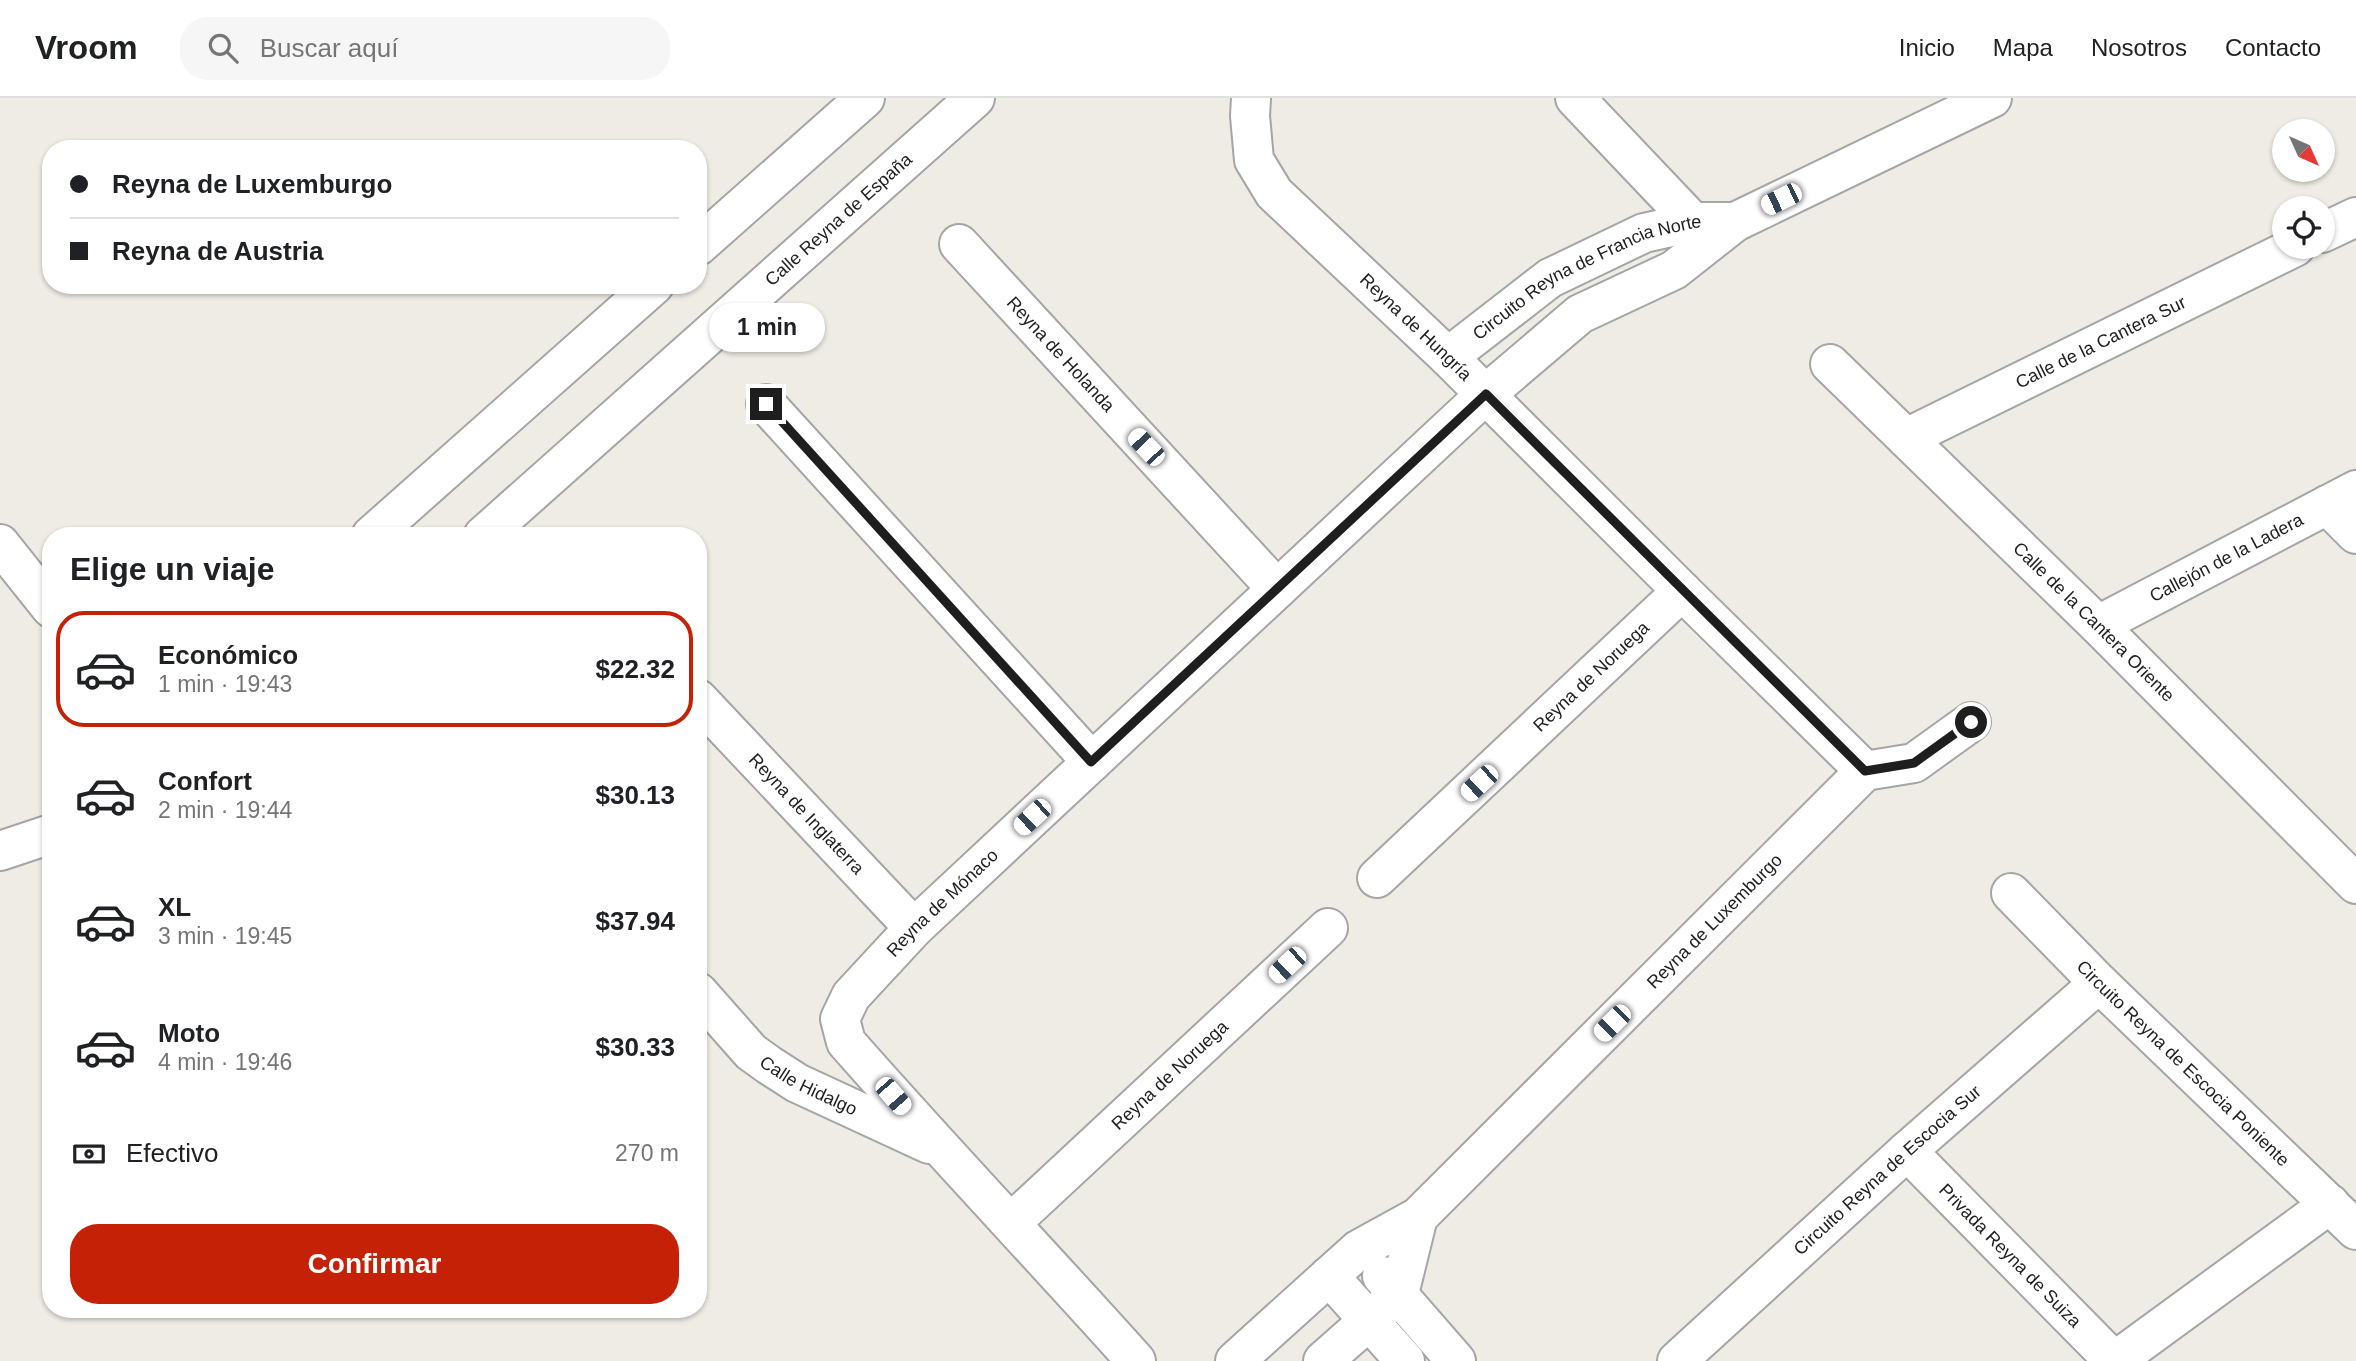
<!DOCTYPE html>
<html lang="es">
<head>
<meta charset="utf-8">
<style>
	body { margin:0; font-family:Arial,sans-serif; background:#f6f6f6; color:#202124; height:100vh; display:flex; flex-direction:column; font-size:26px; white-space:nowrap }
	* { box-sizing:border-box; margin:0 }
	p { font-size:23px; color:#757577 }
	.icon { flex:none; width:38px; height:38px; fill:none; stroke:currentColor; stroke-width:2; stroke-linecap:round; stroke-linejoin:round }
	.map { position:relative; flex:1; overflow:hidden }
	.drawer { position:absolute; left:42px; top:429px; width:665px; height:791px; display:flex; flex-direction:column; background:#fff; border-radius:28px; box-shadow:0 2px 5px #0004 }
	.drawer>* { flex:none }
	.banner { position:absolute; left:42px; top:42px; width:665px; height:154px; border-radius:28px; box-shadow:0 2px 5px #0004; display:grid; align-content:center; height:154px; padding:0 28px; background:#fff }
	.needle { width:46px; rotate:135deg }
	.fabs { position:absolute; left:2272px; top:21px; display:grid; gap:14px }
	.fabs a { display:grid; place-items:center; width:63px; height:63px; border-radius:50%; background:#fff; box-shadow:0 2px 5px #0004; font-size:35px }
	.end { position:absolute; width:32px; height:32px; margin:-16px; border:9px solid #1e1e1e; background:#fff; box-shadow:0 0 0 4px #fff }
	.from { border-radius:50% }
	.bubble { position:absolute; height:49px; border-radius:24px; background:#fff; box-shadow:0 2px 5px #0004; font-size:23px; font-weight:700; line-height:49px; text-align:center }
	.car { position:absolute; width:21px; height:42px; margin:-21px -10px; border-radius:9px; box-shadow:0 0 5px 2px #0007; background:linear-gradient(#fff 24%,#345 0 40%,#fff 0 76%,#345 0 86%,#fff 0) }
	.banner b { display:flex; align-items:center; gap:24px; height:66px; font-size:26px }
	.banner b+b { border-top:2px solid #e0e0e0 }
	.banner i { width:18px; height:18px; background:#202124 }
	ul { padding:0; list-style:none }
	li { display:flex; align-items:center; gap:21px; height:116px; margin:0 14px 10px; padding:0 14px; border:4px solid transparent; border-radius:28px }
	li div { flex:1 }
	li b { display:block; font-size:26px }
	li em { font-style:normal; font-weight:700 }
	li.selected { border-color:#c42107 }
	li>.icon { width:63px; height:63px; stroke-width:1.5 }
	h2 { padding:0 28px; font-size:32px; line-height:84px }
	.pay { display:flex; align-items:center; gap:18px; height:77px; padding:0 28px; font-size:26px }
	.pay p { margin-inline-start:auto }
	.action { display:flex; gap:14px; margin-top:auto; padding:14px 28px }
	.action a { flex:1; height:80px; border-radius:28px; background:#c42107; color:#fff; font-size:28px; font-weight:700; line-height:80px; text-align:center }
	header { display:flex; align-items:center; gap:42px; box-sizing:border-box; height:98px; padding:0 35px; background:#fff; border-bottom:2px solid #e0e0e0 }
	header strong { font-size:33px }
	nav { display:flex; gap:38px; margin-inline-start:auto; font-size:24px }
	.search { width:490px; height:63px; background:#f6f6f6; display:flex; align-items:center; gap:18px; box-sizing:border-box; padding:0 24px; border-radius:28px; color:#757577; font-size:26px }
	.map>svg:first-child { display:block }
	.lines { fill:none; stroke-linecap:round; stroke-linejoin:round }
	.street-casing { stroke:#a5a5a5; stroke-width:42 }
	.street { stroke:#fff; stroke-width:38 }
	.route { stroke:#1e1e1e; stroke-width:9 }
	.labels { text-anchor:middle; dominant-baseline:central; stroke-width:5; stroke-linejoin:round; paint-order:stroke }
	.street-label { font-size:18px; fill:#1e1e1e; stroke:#fff }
</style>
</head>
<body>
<header>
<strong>Vroom</strong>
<div class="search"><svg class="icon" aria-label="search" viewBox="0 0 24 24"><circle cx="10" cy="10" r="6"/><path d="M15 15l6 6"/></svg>Buscar aquí</div>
<nav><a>Inicio</a><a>Mapa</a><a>Nosotros</a><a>Contacto</a></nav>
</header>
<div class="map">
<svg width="2356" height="1263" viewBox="0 0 2356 1263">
	<rect width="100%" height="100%" fill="#eeece4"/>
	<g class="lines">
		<defs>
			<g id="street">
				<path id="s1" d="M1251,0L1250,18L1254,62L1274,95L1448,259L1682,493L1865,673"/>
				<path d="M1575,0L1708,140"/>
				<path d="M2322,135L2356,119"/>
				<path id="s2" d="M959,146L1277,491"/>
				<path d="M698,148L865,0"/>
				<path id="s3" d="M1448,259L1550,180L1644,135L1694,124H1735"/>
				<path id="s4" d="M1830,266L2098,527L2356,786"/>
				<path d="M766,306L1092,664"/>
				<path id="s5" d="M1906,340L2295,149"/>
				<path d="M2327,407L2356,436"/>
				<path d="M371,438L654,187"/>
				<path id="s6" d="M483,438L975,0"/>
				<path d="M0,446L51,510"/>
				<path id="s7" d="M2098,527L2356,392"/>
				<path id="s8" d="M698,601L914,830"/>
				<path d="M0,753L51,736"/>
				<path id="s9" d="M1377,780L1682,493"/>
				<path id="s10" d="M2011,795L2099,885L2356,1132"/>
				<path id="s11" d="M698,894L751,954L769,967L797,985L929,1046"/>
				<path id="s12" d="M1907,1053L2114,1263"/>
				<path id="s13" d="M1011,1125L1328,830"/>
				<path d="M1329,1178L1405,1263"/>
				<path d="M1382,1178L1456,1263"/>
				<path id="s14" d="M1136,1263C1040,1156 941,1052 846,944L840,921L851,898L914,830L1486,296L1580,216L1674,172L1735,124L1992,0"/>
				<path id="s15" d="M1235,1263L1358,1152L1418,1119L1865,673L1914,665L1971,624"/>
				<path d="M1323,1263L1399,1196L1418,1119"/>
				<path id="s16" d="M1677,1263L1907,1053L2099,885"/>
				<path d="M2115,1263L2330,1106"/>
			</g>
		</defs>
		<use href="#street" class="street-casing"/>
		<use href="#street" class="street"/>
	</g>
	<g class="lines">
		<path class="route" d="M766,306L1091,664L1486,296L1865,673L1914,665L1971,624"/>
	</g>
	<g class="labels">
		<g class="street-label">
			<text stroke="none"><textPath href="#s6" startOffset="476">Calle Reyna de España</textPath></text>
			<text stroke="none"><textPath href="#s3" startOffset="163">Circuito Reyna de Francia Norte</textPath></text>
			<text stroke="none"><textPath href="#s1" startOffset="296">Reyna de Hungría</textPath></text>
			<text stroke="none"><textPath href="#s5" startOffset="217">Calle de la Cantera Sur</textPath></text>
			<text stroke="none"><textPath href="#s2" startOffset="150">Reyna de Holanda</textPath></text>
			<text stroke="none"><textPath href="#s7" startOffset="145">Callejón de la Ladera</textPath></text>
			<text stroke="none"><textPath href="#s4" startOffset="369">Calle de la Cantera Oriente</textPath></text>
			<text stroke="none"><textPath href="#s9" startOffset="294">Reyna de Noruega</textPath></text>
			<text stroke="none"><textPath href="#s8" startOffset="158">Reyna de Inglaterra</textPath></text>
			<text stroke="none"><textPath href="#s14" startOffset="611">Reyna de Mónaco</textPath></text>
			<text stroke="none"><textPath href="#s15" startOffset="653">Reyna de Luxemburgo</textPath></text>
			<text stroke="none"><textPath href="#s10" startOffset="242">Circuito Reyna de Escocia Poniente</textPath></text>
			<text stroke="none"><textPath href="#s13" startOffset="217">Reyna de Noruega</textPath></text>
			<text stroke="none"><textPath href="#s11" startOffset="147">Calle Hidalgo</textPath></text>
			<text stroke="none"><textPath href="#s16" startOffset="284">Circuito Reyna de Escocia Sur</textPath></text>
			<text stroke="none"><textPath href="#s12" startOffset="147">Privada Reyna de Suiza</textPath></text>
		</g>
	</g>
</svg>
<div class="fabs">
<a><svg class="needle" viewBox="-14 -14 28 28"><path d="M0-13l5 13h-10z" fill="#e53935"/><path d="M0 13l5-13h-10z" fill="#757577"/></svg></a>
<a><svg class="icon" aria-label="locate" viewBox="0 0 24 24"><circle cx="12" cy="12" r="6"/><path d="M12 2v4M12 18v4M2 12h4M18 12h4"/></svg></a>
</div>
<i class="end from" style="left:1971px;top:624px"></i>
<i class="end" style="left:766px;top:306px"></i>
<div class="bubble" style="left:709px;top:205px;width:116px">1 min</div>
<i class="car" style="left:1781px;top:101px;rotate:244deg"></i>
<i class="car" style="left:1146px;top:349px;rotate:317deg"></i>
<i class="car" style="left:1479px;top:685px;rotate:227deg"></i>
<i class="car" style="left:1032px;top:719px;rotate:227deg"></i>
<i class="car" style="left:1287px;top:867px;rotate:227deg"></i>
<i class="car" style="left:1612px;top:925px;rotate:225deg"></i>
<i class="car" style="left:893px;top:998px;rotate:139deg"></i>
<div class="banner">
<b><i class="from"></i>Reyna de Luxemburgo</b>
<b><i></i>Reyna de Austria</b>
</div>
<section class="drawer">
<h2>Elige un viaje</h2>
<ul>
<li class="selected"><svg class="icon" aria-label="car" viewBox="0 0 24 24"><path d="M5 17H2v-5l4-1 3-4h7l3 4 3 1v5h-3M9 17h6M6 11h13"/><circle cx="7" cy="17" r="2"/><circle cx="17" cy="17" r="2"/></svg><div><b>Económico</b><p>1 min · 19:43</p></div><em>$22.32</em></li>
<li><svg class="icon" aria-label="car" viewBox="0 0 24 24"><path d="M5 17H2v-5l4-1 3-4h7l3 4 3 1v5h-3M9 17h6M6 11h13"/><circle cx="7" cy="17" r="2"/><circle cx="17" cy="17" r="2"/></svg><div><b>Confort</b><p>2 min · 19:44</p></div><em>$30.13</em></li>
<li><svg class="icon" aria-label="car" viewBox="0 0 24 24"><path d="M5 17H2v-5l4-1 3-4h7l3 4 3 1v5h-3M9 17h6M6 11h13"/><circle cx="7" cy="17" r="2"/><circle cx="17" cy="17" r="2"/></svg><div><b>XL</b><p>3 min · 19:45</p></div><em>$37.94</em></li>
<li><svg class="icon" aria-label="car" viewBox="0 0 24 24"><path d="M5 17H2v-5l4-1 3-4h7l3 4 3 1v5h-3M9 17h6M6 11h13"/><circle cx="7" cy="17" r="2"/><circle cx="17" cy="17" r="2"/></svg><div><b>Moto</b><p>4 min · 19:46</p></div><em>$30.33</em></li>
</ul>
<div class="pay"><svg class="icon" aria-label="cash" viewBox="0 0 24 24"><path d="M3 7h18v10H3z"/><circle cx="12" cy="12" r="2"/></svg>Efectivo<p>270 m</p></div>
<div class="action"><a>Confirmar</a></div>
</section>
</div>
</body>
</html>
